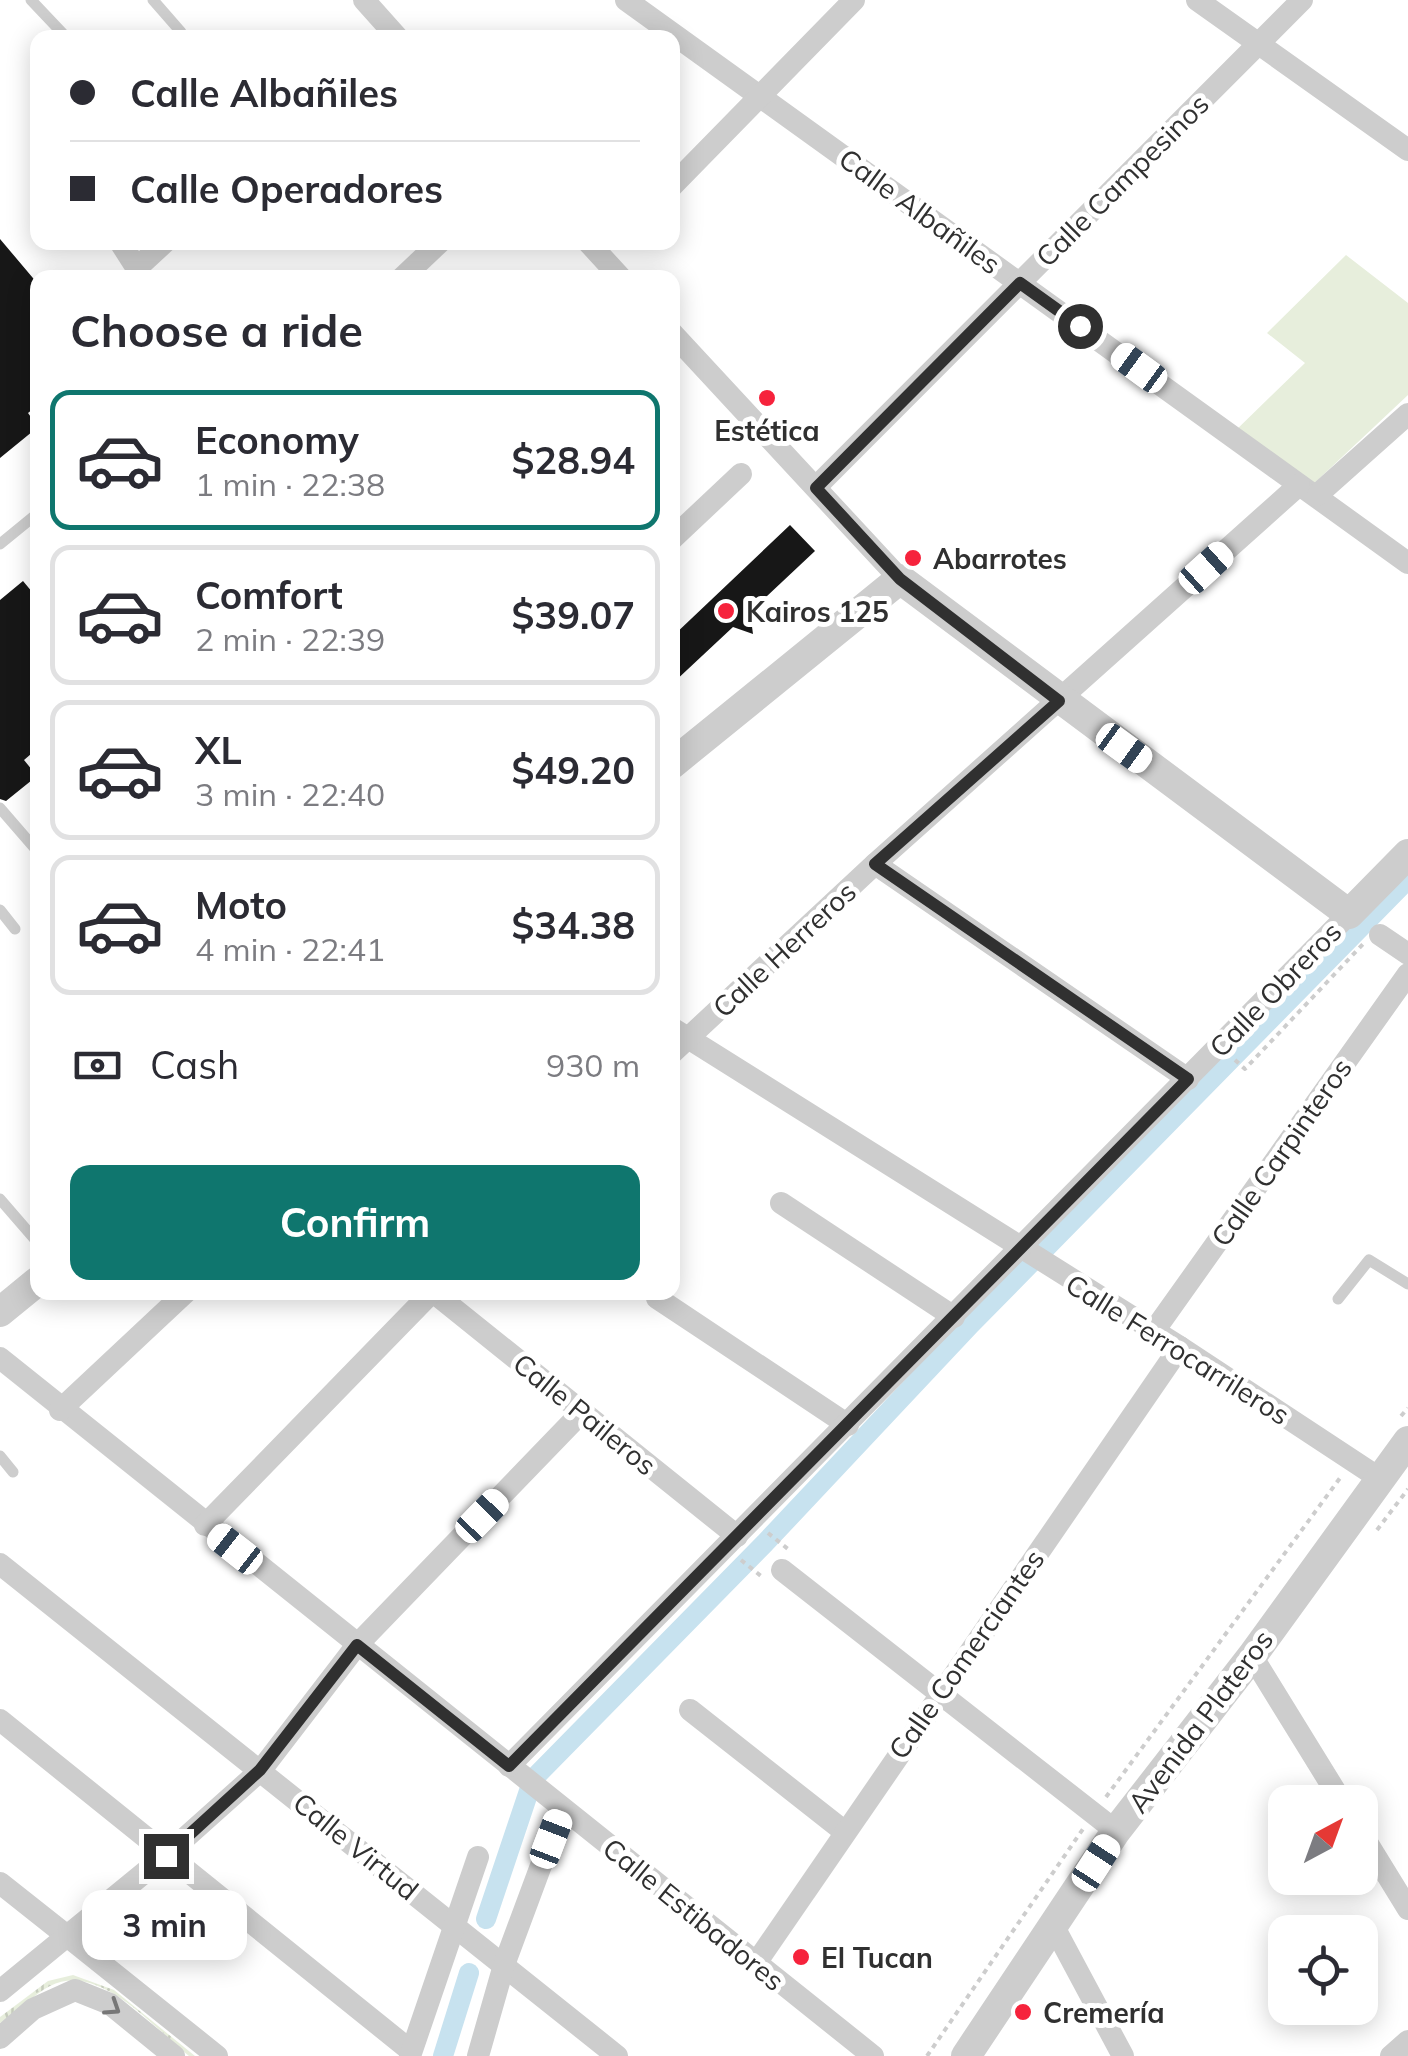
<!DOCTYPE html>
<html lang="en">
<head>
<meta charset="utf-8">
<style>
	body { margin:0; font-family:Mulish,sans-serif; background:#f7f7f7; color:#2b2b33; height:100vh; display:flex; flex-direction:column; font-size:38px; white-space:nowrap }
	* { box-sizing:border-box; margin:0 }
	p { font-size:32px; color:#7c7c81 }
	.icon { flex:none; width:55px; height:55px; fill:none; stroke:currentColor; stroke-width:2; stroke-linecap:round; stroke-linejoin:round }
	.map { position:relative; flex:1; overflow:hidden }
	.sheet { position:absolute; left:30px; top:270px; width:650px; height:1030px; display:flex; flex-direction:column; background:#fff; border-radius:20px; box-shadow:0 5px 25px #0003 }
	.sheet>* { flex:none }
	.top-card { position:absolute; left:30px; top:30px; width:650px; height:220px; border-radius:20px; box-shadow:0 5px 25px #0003; display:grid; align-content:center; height:220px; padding:0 40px; background:#fff }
	.needle { width:65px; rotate:41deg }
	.fabs { position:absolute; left:1268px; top:1785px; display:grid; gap:20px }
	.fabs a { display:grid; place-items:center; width:110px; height:110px; border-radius:20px; background:#fff; box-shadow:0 5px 25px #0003; font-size:50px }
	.end { position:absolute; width:45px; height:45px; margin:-22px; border:12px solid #303030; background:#fff; box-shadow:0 0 0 5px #fff }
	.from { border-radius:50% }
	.bubble { position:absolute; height:70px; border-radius:20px; background:#fff; box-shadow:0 5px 25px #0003; font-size:32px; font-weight:700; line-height:70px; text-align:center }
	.car { position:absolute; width:30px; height:60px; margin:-30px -15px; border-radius:12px; box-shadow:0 0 8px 2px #0007; background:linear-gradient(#fff 24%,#345 0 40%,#fff 0 76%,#345 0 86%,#fff 0) }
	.top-card b { display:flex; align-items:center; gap:35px; height:95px; font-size:38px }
	.top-card b+b { border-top:2px solid #e1e1e2 }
	.top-card i { width:25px; height:25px; background:#2b2b33 }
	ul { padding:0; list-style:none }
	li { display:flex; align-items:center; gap:30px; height:140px; margin:0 20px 15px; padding:0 20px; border:5px solid #e1e1e2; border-radius:20px }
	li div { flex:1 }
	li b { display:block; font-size:38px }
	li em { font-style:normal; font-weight:700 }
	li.current { border-color:#0f766e }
	li>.icon { width:90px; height:90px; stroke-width:1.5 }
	h2 { padding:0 40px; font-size:45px; line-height:120px }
	.pay { display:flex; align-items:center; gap:25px; height:110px; padding:0 40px; font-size:38px }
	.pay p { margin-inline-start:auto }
	.primary-button { display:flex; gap:20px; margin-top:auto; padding:20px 40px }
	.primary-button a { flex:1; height:115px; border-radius:20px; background:#0f766e; color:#fff; font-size:40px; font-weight:700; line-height:115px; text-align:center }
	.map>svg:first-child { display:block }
	.grass { fill:url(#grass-tufts) }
	.garden { fill:#e7eedc }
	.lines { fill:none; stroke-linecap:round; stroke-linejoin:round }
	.canal { stroke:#c7e2ef; stroke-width:20 }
	.building { fill:#171717 }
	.path { stroke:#cdcdcd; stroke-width:4; stroke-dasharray:5 5; stroke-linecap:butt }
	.service { stroke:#cdcdcd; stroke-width:11 }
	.minor { stroke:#cdcdcd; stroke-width:22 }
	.tertiary { stroke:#cdcdcd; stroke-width:30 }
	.oneway { stroke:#777 }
	.route { stroke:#303030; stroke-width:12 }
	.poi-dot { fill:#f6233c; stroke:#fff; stroke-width:4 }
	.labels { text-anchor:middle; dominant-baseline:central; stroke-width:10; stroke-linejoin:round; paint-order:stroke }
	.street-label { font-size:28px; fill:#303030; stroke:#fff }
	.poi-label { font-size:28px; font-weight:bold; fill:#303030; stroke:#fff; text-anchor:start }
</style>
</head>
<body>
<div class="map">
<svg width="1408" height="2056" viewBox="0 0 1408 2056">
	<defs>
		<pattern id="grass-tufts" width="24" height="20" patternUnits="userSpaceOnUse" patternTransform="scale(2.5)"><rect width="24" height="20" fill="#e7eedc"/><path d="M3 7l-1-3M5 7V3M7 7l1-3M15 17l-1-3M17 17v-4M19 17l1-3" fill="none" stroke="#c6ccbd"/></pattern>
	</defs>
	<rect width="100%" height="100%" fill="#fff"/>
	<path class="grass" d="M73,1975L114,1990L195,2056H189C154,2028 99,1961 50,1986C32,1995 18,2014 0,2023V2017L48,1981Z"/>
	<path class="garden" d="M1346,255L1408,303V395L1307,490L1231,435L1305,363L1267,333Z"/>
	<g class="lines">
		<g class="canal">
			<path d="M486,1919L533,1779L765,1543L970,1325L1408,879"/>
			<path d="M443,2056L469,1973"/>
		</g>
	</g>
	<g class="building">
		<path d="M0,239L38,284V405L28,413L38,427L0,458Z"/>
		<path d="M790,525L815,551L750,612L753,634L733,627L672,684V637Z"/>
		<path d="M23,581L38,599V748L24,760L37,776L6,801L0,799V600Z"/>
	</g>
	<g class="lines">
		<g class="path">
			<path d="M1235,1060L1245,1069L1363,944"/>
			<path d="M1401,1416L1408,1408"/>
			<path d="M1377,1530L1408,1489"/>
			<path d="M768,1533L788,1549"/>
			<path d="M741,1560L761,1576"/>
			<path d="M1106,1797L1340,1478"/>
			<path d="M927,2056L1083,1829"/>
		</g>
		<g class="service">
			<path d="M31,0L67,38"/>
			<path d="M153,0L181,32"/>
			<path d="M0,544L38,513"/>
			<path d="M0,808L38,852"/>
			<path d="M0,910L15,929"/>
			<path d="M0,1199L38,1243"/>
			<path d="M1338,1299L1369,1260L1408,1284"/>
			<path d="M0,1456L13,1472"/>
		</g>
		<g class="minor">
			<path d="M364,0L398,38"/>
			<path d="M626,0L1408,563"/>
			<path d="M1197,0L1408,150"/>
			<path d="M672,186L854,0"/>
			<path d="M120,242L143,278"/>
			<path d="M588,242L621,278"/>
			<path d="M138,267L165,242"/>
			<path d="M402,278L440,242"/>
			<path d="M672,333L900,579"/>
			<path d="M816,487L1302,0"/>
			<path d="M1316,496L1408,414"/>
			<path d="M672,539L741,474"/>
			<path d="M875,864L1188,1079"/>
			<path d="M1380,935L1408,954"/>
			<path d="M672,1028L1180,1347L1379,1478"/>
			<path d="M672,1053L875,864L1299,485"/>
			<path d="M781,1203L954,1317"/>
			<path d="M433,1292L737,1536"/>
			<path d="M657,1298L848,1425"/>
			<path d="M1154,1331L1408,974"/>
			<path d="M0,1358L873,2056"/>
			<path d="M60,1410L186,1292"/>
			<path d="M205,1525L432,1292"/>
			<path d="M0,1564L617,2056"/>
			<path d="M782,1570L1116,1831"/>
			<path d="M1252,1656L1342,1802"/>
			<path d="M690,1710L845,1832"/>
			<path d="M0,1720L411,2051"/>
			<path d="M509,1766L1349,914"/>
			<path d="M1360,1831L1408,1909"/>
			<path d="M0,1883L67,1936L166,1855L261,1770L357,1645L582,1412"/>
			<path d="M1054,1927L1123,2056"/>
			<path d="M756,1963L1180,1347"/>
			<path d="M0,1991L67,1936L217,2056"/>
			<path d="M0,2038L33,2009L75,1990L110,2004L174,2056"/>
			<path d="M410,2056L478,1857"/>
			<path d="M478,2056L504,1965L562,1809"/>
			<path d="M1391,2056L1408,2041"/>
		</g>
		<g class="tertiary">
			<path d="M672,764L900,579L1349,914L1408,854"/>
			<path d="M0,1312L38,1281"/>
			<path d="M966,2056L1116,1831L1252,1656L1408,1441"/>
		</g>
	</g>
	<defs><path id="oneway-chevron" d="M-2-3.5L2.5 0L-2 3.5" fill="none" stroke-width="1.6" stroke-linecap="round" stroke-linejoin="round" transform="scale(2.5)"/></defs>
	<use class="oneway" href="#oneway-chevron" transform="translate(113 2008) rotate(33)"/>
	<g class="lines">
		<path class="route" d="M166,1856L260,1770L357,1645L509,1766L1188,1079L875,864L1059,701L900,579L816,488L1020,283L1080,326"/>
	</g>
	<g class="poi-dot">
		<circle cx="767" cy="398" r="10"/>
		<circle cx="913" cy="558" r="10"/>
		<circle cx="726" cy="611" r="10"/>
		<circle cx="801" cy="1957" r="10"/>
		<circle cx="1023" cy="2012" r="10"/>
	</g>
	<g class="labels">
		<g class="street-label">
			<text transform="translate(1122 180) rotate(-45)">Calle Campesinos</text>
			<text transform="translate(920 211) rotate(36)">Calle Albañiles</text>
			<text transform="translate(784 949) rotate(-43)">Calle Herreros</text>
			<text transform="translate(1275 989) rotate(-46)">Calle Obreros</text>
			<text transform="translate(1281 1152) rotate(-55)">Calle Carpinteros</text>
			<text transform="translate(1178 1349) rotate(32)">Calle Ferrocarrileros</text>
			<text transform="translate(585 1414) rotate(39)">Calle Paileros</text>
			<text transform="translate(966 1654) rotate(-55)">Calle Comerciantes</text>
			<text transform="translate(1200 1721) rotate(-53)">Avenida Plateros</text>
			<text transform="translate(356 1846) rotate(39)">Calle Virtud</text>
			<text transform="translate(694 1914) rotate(39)">Calle Estibadores</text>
		</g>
		<g class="poi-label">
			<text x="767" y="430" text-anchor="middle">Estética</text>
			<text x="933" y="558">Abarrotes</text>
			<text x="746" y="611">Kairos 125</text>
			<text x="821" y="1957">El Tucan</text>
			<text x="1043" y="2012">Cremería</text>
		</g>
	</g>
</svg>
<div class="fabs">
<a><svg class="needle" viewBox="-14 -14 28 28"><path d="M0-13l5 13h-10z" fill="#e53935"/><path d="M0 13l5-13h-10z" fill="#7c7c81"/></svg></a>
<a><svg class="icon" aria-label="locate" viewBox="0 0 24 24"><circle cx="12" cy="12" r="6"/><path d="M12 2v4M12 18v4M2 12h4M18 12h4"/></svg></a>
</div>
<i class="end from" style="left:1080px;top:326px"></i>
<i class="end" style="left:166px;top:1856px"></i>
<div class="bubble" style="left:82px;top:1890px;width:165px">3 min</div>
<i class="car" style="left:1139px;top:368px;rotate:306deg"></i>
<i class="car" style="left:1206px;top:568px;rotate:48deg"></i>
<i class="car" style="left:1124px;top:748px;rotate:126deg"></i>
<i class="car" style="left:482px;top:1516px;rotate:44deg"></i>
<i class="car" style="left:235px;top:1549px;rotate:308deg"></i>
<i class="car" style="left:551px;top:1839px;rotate:21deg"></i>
<i class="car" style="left:1096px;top:1863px;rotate:33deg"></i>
<div class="top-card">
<b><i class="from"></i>Calle Albañiles</b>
<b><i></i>Calle Operadores</b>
</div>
<section class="sheet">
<h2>Choose a ride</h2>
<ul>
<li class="current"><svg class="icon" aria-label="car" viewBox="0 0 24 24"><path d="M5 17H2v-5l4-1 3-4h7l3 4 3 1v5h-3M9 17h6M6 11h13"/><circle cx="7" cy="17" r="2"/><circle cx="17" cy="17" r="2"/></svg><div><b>Economy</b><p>1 min · 22:38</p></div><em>$28.94</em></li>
<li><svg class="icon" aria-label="car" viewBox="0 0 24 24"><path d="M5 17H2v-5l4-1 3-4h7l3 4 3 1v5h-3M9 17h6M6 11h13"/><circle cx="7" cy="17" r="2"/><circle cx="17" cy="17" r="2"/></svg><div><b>Comfort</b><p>2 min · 22:39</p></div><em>$39.07</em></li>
<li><svg class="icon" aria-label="car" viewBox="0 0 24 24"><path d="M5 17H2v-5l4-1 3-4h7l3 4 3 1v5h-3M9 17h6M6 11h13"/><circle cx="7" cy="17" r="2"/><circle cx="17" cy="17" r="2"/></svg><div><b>XL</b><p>3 min · 22:40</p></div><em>$49.20</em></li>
<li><svg class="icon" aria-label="car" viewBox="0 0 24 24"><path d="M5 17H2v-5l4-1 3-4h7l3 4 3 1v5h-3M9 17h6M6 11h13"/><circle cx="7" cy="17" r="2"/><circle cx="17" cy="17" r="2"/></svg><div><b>Moto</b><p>4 min · 22:41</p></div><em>$34.38</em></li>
</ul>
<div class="pay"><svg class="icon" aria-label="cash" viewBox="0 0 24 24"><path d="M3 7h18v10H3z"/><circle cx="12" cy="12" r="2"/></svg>Cash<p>930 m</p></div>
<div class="primary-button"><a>Confirm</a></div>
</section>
</div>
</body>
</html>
